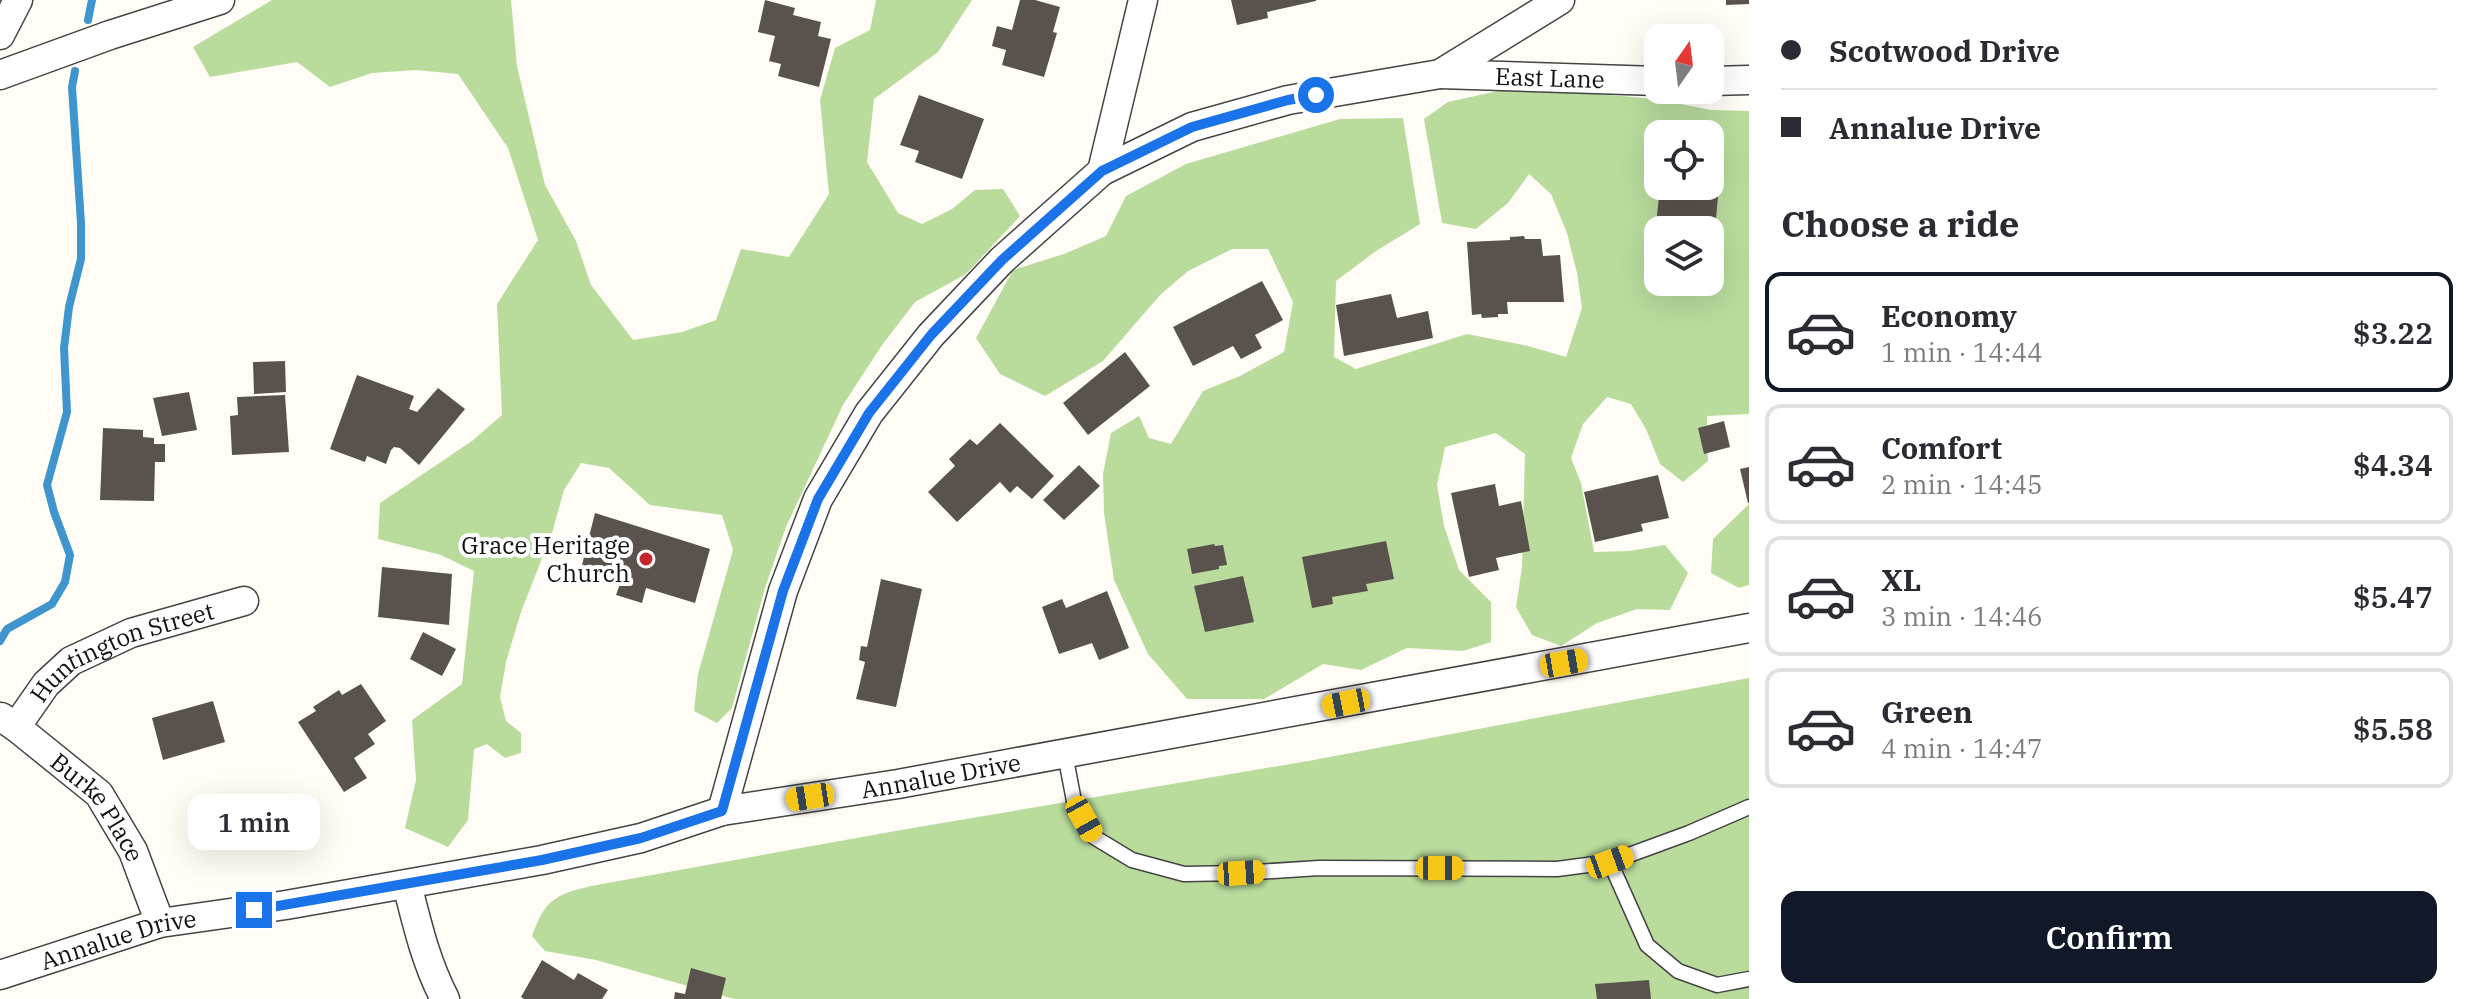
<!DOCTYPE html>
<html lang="en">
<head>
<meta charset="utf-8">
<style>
	body { margin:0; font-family:"IBM Plex Serif",serif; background:#f2f2f3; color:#2b2b33; height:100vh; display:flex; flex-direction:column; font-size:30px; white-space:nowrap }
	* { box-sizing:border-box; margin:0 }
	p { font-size:26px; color:#7c7c81 }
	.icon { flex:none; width:44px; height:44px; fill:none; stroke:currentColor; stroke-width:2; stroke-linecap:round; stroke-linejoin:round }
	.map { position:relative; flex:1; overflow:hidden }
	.sheet { display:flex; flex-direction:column; background:#fff; width:720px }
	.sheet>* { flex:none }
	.hud { display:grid; align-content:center; height:176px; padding:0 32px; background:#fff }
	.needle { width:52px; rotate:14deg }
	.controls { position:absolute; left:1644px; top:24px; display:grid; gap:16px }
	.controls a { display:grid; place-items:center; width:80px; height:80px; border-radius:16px; background:#fff; box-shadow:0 8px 32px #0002; font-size:40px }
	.end { position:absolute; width:36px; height:36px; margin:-18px; border:10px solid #1a73e8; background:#fff; box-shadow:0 0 0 4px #fff }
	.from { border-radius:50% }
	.bubble { position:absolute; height:56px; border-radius:16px; background:#fff; box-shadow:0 8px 32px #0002; font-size:26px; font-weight:600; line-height:56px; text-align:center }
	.car { position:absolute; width:24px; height:48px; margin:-24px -12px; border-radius:10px; box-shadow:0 0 6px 2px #0007; background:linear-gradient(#f5c518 24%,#345 0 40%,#f5c518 0 76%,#345 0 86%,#f5c518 0) }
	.hud b { display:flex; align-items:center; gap:28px; height:76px; font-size:30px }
	.hud b+b { border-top:2px solid #e1e1e2 }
	.hud i { width:20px; height:20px; background:#2b2b33 }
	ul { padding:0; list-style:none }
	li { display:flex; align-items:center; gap:24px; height:120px; margin:0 16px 12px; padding:0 16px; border:4px solid #e1e1e2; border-radius:16px }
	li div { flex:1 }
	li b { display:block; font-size:30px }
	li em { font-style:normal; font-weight:600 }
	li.active { border-color:#111827 }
	li>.icon { width:72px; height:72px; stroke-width:1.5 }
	h2 { padding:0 32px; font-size:36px; line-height:96px }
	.button { display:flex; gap:16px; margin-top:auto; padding:16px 32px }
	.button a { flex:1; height:92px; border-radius:16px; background:#111827; color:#fff; font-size:32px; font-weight:600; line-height:92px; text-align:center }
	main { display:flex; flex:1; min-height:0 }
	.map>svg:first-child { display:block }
	.forest { fill:#b9dc9c; fill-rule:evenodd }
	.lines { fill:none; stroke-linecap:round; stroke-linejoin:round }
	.stream { stroke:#3f96cf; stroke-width:8 }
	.building { fill:#5a524d }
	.service-casing { stroke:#444; stroke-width:17 }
	.minor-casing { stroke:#444; stroke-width:31 }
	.service { stroke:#fff; stroke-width:14 }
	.minor { stroke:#fff; stroke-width:28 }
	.route { stroke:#1a73e8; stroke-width:10 }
	.poi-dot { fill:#c4262e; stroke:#fff; stroke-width:3 }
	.labels { text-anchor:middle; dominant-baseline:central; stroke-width:8; stroke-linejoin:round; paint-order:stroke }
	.street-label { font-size:24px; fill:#111; stroke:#fff }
	.poi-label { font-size:24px; fill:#111; stroke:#fff; text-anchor:end }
</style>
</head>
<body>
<main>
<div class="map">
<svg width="1749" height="999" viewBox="0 0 1749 999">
	<rect width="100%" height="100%" fill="#fffdf5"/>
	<g class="forest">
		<path d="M272,0H511L517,66L545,185L576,241L591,285L633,340L682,332L716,320L741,249L789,257L829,194L820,100L835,48L870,30L876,0H972L938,52L874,99L867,162L898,213L922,224L952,209L975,190L1003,189L1020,216L966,274L915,302L882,345L843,405L786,527L765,588L732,708L717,723L694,711L698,674L733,550L722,515L650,505L609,468L581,463L564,490L552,533L521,612L506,662L500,697L506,721L521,733V753L505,758L487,744L474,749L468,820L448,847L405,828L416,780L412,720L462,684L474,571L441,555L378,539L380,503L472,441L502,415L497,304L538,240L508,148L458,74L416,70L372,73L330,87L297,62L210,77L193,47Z"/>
		<path d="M1516,87L1655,99L1711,110L1749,111V414L1707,416L1708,461L1683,482L1660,464L1646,429L1631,404L1607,397L1583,424L1571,458L1581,483L1594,552L1629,551L1665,545L1688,573L1670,610L1637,609L1597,623L1561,646L1532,635L1516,607L1522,567L1525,454L1496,433L1445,447L1437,485L1444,526L1459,570L1491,602V642L1463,651L1407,648L1361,670L1323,664L1264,699H1187L1148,654L1114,580L1104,513L1103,474L1111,433L1139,416L1149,438L1171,444L1203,391L1240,376L1284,352L1293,302L1268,249H1232L1188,271L1160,295L1103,361L1045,396L1000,374L976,338L1013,270L1064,254L1106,236L1126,196L1186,164L1340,119L1403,118L1420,224L1376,251L1336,281L1334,357L1356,369L1467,334L1528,346L1566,357L1582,308L1577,273L1567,233L1551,194L1529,174L1508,203L1476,229L1442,223L1424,119L1448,102ZM1658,134H1710V186H1658ZM1658,230H1710V282H1658Z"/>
		<path d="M1749,504V585L1739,588L1711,573L1713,539Z"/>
		<path d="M1749,678V999H734L596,960L545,951L532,936C545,900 554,895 591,886L901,830L1308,761Z"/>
	</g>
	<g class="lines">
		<g class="stream">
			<path d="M88,20L92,0"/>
			<path d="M0,641L7,629L52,604L65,582L70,555L54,512L47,485L67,412L64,348L69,307L81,259V223L72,87L75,71"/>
		</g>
	</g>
	<g class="building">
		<path d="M765,0L795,8L793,15L821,22L818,36L831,39L819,87L778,76L781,64L769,61L775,36L758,32Z"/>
		<path d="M1020,0H1035L1060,7L1053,32L1057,33L1044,77L1002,65L1006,50L992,46L997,26L1012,30Z"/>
		<path d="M1231,0H1316V1L1267,12L1268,18L1237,25Z"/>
		<path d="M1726,0H1749V4L1726,5Z"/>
		<path d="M919,95L984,119L962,179L915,162L919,151L900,145Z"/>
		<path d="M1710,183L1719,184L1715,231L1656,225L1660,186H1710Z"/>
		<path d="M1524,236L1525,239H1541L1543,256L1560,255L1564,302H1507L1508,314H1498V317L1482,318L1481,314L1472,315L1467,242L1510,240V237Z"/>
		<path d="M1262,281L1283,320L1255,335L1262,348L1241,359L1233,346L1193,366L1173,327Z"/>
		<path d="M1391,294L1397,318L1428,311L1433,338L1344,356L1336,305Z"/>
		<path d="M1125,352L1150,386L1088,435L1063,403Z"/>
		<path d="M285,361L286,392L254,394L253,362Z"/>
		<path d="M357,375L414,396L409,409L417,412L438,388L465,409L419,465L400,448L394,447L391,450L386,464L367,456L365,462L330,449Z"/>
		<path d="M189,392L197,430L162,436L153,398Z"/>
		<path d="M285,395L289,452L232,455L230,416L238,415L237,397Z"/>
		<path d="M1724,421L1730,447L1704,454L1698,428Z"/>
		<path d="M1000,423L1054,476L1032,499L1017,486L1010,493L1000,482L957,522L928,492L955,466L949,459L970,439L977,445Z"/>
		<path d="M103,428L143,430V437L154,438V444H165V462H155L154,501L100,500Z"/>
		<path d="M1079,465L1100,486L1064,520L1043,500Z"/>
		<path d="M1749,467V503H1748L1740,469Z"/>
		<path d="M1658,475L1669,518L1641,524L1643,531L1595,542L1584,492Z"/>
		<path d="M1495,484L1499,506L1521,501L1530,551L1496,558L1499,570L1469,577L1451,493Z"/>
		<path d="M595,513L710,549L695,603L646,588L642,603L616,595L621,581L581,569Z"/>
		<path d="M1386,541L1394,579L1366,584L1368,591L1332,597L1333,604L1312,608L1302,557Z"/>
		<path d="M1214,544L1215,546L1223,545L1227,565L1219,566V569L1192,574L1187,549Z"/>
		<path d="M382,567L452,574L449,625L378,617Z"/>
		<path d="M1243,576L1254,622L1205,632L1194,586Z"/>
		<path d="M881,579L922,589L896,707L856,699L865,662L859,660L861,646L867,647Z"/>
		<path d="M1107,591L1129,648L1099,660L1092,643L1059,654L1042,607L1062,599L1066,608Z"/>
		<path d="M423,632L456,649L442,676L410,659Z"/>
		<path d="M361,684L386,721L368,734L375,744L354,758L367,778L344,792L298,722L316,711L313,707L339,690L342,695Z"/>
		<path d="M213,701L225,742L163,760L152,718Z"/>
		<path d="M542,960L574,980L578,973L608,990L602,999H524L521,997Z"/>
		<path d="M691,968L726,978L721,999H674L675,992L685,994Z"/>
		<path d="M1649,980L1651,999H1597L1595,984Z"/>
	</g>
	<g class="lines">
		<defs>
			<g id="service">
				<path d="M1065,754L1074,801L1094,837L1132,860L1184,874L1241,873L1319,868L1557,869L1610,862L1689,833L1749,807"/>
				<path d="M1610,862L1647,945L1678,971L1717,985L1749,979"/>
			</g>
			<g id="minor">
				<path d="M0,35L18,0"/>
				<path id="s1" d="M1440,74L1658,81"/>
				<path d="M0,75L110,35L220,0"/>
				<path d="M1710,81L1749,80"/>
				<path d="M1102,171L1143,0"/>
				<path id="s2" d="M1,717L16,727L99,794L133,851L160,923"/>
				<path id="s3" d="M16,727L46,684L71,661L131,633L244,601"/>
				<path d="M722,811L783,591L818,499L869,413L931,335L1002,260L1102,171L1192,127L1288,100L1440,74L1560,0"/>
				<path d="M407,884C417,924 426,963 445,999"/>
				<path id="s4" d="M0,975L160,923L286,905L542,860L641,838L722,811L898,784L1749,628"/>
			</g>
		</defs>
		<use href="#service" class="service-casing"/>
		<use href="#minor" class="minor-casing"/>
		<use href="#service" class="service"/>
		<use href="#minor" class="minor"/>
	</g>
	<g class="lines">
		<path class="route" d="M254,910L542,860L641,838L722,811L783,591L818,499L869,413L931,335L1002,260L1102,171L1192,127L1288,100L1316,95"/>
	</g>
	<circle class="poi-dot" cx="646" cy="559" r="8"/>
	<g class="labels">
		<g class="street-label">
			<text stroke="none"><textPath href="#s1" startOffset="110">East Lane</textPath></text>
			<text stroke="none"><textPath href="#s3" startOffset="136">Huntington Street</textPath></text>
			<text stroke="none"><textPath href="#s4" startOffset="964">Annalue Drive</textPath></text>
			<text stroke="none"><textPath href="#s2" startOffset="134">Burke Place</textPath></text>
			<text stroke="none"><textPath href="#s4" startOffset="124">Annalue Drive</textPath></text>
		</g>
		<g class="poi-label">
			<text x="630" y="545">Grace Heritage<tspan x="630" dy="28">Church</tspan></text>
		</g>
	</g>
</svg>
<div class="controls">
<a><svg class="needle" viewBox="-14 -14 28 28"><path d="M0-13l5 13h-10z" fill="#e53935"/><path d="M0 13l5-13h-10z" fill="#7c7c81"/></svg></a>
<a><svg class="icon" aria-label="locate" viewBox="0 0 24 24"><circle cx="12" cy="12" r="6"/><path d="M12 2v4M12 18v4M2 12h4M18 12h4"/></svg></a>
<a><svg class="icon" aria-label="layers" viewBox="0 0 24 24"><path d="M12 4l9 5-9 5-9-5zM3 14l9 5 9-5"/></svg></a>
</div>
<i class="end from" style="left:1316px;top:95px"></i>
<i class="end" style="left:254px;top:910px"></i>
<div class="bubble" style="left:188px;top:794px;width:132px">1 min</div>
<i class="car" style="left:1564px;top:663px;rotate:80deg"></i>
<i class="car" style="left:1346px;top:703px;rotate:259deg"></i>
<i class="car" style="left:810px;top:797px;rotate:261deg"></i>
<i class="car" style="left:1084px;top:819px;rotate:151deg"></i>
<i class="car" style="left:1610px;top:862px;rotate:70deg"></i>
<i class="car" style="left:1440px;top:868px;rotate:90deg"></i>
<i class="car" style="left:1241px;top:873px;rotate:86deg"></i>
</div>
<section class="sheet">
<div class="hud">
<b><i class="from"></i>Scotwood Drive</b>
<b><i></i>Annalue Drive</b>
</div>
<h2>Choose a ride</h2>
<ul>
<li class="active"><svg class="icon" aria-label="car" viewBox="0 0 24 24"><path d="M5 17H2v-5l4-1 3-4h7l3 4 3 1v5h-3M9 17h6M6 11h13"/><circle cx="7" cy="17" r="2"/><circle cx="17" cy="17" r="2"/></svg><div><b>Economy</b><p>1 min · 14:44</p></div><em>$3.22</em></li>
<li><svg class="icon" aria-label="car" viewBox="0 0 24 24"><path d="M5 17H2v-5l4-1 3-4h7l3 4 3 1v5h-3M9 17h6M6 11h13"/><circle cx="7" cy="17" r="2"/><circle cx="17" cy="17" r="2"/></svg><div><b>Comfort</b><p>2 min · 14:45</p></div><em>$4.34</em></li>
<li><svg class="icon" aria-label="car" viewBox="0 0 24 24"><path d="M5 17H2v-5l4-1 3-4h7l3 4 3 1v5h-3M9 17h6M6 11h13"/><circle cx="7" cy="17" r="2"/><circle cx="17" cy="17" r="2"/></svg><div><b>XL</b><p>3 min · 14:46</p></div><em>$5.47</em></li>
<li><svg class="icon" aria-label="car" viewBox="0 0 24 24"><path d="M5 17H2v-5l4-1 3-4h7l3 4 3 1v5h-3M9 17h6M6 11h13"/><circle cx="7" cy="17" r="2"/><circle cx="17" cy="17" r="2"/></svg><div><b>Green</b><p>4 min · 14:47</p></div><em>$5.58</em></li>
</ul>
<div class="button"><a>Confirm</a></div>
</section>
</main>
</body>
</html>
